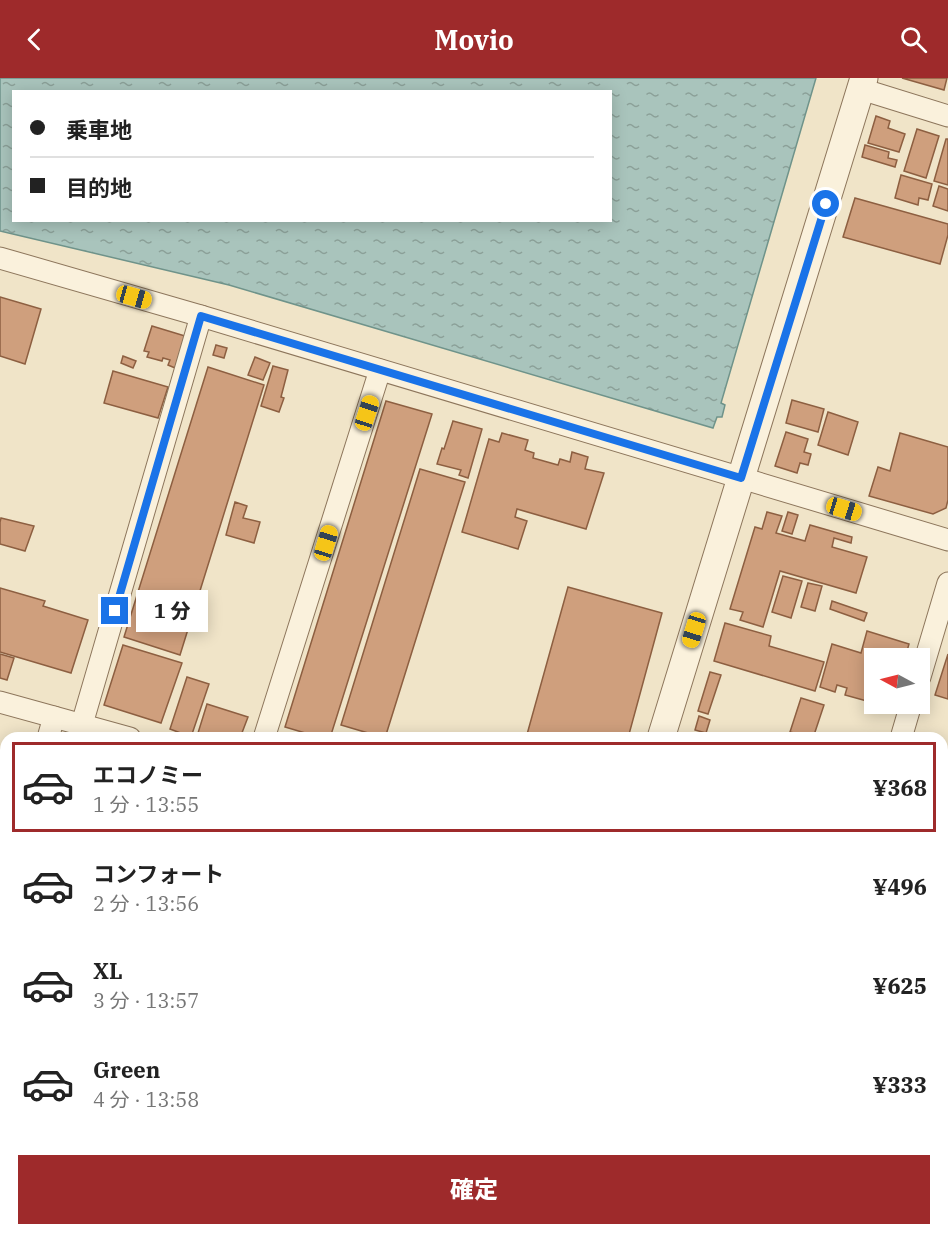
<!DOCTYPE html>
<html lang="ja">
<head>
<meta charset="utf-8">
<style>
	body { margin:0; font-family:"IBM Plex Serif","Noto Sans JP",serif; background:#f6f6f6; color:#222; height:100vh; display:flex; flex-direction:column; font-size:22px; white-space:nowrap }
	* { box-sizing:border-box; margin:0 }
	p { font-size:20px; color:#767676 }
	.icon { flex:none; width:33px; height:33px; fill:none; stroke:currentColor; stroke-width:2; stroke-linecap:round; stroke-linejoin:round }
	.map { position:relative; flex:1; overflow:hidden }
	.sheet { position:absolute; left:0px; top:654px; width:948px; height:504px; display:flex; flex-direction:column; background:#fff; border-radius:18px 18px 0 0; box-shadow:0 3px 15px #0003 }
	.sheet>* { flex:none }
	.guide { position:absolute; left:12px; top:12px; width:600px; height:132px; border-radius:0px; box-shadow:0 3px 15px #0003; display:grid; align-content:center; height:132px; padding:0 18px; background:#fff }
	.needle { width:39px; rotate:277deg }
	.tools { position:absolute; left:864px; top:570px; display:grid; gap:12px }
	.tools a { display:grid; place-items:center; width:66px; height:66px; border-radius:0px; background:#fff; box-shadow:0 3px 15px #0003; font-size:30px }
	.end { position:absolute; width:27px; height:27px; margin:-14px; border:8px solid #1a73e8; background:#fff; box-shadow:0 0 0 3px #fff }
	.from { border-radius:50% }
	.bubble { position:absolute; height:42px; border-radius:0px; background:#fff; box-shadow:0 3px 15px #0003; font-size:20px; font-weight:800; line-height:42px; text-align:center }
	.car { position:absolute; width:18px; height:36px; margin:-18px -9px; border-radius:8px; box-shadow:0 0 4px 2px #0007; background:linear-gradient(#f5c518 24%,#345 0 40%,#f5c518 0 76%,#345 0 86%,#f5c518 0) }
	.guide b { display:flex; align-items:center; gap:21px; height:57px; font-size:22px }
	.guide b+b { border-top:2px solid #e0e0e0 }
	.guide i { width:15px; height:15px; background:#222 }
	ul { padding:10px 0 0; list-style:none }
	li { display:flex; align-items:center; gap:18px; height:90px; margin:0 12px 9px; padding:0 6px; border:3px solid transparent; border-radius:0px }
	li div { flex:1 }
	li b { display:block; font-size:22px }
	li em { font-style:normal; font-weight:800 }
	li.current { border-color:#9e2a2b }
	li>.icon { width:54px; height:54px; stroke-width:1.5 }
	.cta { display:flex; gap:12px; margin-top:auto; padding:12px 18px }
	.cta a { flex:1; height:69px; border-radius:0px; background:#9e2a2b; color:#fff; font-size:24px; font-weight:800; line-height:69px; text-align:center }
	header { display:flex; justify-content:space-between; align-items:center; height:78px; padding:0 18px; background:#9e2a2b; color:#fff; font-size:27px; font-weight:800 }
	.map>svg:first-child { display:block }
	.water { fill:url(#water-ripples); stroke:#6f938a; stroke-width:1.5; fill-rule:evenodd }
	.building { fill:#cf9f7d; stroke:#8d5f41; stroke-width:1.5 }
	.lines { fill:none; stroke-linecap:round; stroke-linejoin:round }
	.minor-casing { stroke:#8d765c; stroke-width:23 }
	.tertiary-casing { stroke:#8d765c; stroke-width:29 }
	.minor { stroke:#faf1dc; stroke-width:21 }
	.tertiary { stroke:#faf1dc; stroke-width:27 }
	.route { stroke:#1a73e8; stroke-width:8 }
</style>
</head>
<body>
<header><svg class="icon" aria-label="back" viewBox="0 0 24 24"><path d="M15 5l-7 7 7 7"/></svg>Movio<svg class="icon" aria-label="search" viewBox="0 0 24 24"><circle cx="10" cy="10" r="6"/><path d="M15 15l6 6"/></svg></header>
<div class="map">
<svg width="948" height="1158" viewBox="0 0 948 1158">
	<defs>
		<pattern id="water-ripples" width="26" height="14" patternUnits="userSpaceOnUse" patternTransform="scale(1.5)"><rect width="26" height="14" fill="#a9c4bc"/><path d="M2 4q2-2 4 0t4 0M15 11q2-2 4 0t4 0" fill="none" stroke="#8ba098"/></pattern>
	</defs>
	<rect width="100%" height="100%" fill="#f0e4c8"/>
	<path class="water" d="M0,0H816L721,325L725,327L722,339H717L713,350L229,207L0,153ZM14,14H610V142H14Z"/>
	<g class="building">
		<path d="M902,0H947L944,12Z"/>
		<path d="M876,38L890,43L888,50L905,56L899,74L868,65Z"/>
		<path d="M917,51L939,58L926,100L904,93Z"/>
		<path d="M946,61H948V107L934,103Z"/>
		<path d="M865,67L889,74L888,80L897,82L895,89L862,79Z"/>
		<path d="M901,97L932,106L928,122L919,120L918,127L895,120Z"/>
		<path d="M939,108L948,111V133L933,128Z"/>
		<path d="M855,120L948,146V157L940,186L843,159Z"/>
		<path d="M0,219L41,231L25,286L0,278Z"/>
		<path d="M152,248L185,258L175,290L168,287L170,282L163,280L162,283L147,279L149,274L144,273Z"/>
		<path d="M216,267L227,270L224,280L213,277Z"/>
		<path d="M123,278L136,283L133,290L121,285Z"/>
		<path d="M255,279L270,285L263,302L248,297Z"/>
		<path d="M273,288L288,292L281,319L284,320L279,334L261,328Z"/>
		<path d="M208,289L264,307L180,577L124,559Z"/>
		<path d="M113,293L168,309L158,340L104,325Z"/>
		<path d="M792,322L824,331L818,354L786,345Z"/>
		<path d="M386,323L432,336L330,660H322L285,649Z"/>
		<path d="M828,334L858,344L848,377L818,367Z"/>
		<path d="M453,343L482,351L468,400L459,397L461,392L437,386L442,370L444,371Z"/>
		<path d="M786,354L808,361L804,374L811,376L808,387L800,385L797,395L775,388Z"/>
		<path d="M502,355L528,362L525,372L534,375L533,380L558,387L560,381L570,384L572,374L588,379L585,391L604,395L586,451L517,431L515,439L527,443L518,471L462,454L489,361L499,364Z"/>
		<path d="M900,355L948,369V422L946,430L933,436L869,418L878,389L890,393Z"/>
		<path d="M420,391L465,404L385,660L341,647Z"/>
		<path d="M235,424L247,428L243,440L260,444L254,465L226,457Z"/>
		<path d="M767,434L782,438L776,455L805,463L810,447L852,459L851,465L834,460L832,469L867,479L856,515L780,493L763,549L740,542L743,534L730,531L755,449L762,451Z"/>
		<path d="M788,434L798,437L792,456L782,453Z"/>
		<path d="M1,440L34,448L25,473L0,466V444Z"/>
		<path d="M783,498L802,503L791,540L772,534Z"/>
		<path d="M808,505L822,508L815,533L801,529Z"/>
		<path d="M568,509L662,535L628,660H526Z"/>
		<path d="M0,510L45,523L43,528L88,542L71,595L0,574Z"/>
		<path d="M832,523L867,535L864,543L830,531Z"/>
		<path d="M725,545L771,558L769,568L824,584L815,613L714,583Z"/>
		<path d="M867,553L909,566L905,580H874V625L845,617L847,610L837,607L835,614L820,609L832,566L861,575Z"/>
		<path d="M123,567L182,585L161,645L104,627Z"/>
		<path d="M0,576L14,580L7,602L0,600Z"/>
		<path d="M948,576V621L935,617Z"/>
		<path d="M710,594L721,597L708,636L698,633Z"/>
		<path d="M187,599L209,606L191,659L170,651Z"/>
		<path d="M801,620L824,627L813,660L790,654Z"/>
		<path d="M207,626L248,639L240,660H212L198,655Z"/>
		<path d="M699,638L710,642L706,655L695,652Z"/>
		<path d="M942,675L948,677V717L942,715Z"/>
		<path d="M943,734L948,735V831L943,849Z"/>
		<path d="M942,957L948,959V1130L942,1129Z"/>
		<path d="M6,1045V1127L0,1126V1065Z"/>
		<path d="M90,1152H169L168,1158H111Z"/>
		<path d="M594,1152H807L805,1158H592Z"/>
		<path d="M867,1152H930L928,1158H890Z"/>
	</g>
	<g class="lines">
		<defs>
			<g id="minor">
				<path d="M861,11L948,38"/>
				<path d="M0,180L201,238L948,462"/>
				<path d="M920,599L948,505"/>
				<path d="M0,624L130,660"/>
				<path d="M82,646L201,238"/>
				<path d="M48,660L54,639"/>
				<path d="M264,660L380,292"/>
				<path d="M901,660L911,626"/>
				<path d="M0,830L6,809"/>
				<path d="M942,903L948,905"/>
			</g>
			<g id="tertiary">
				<path d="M661,660L864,0"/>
				<path d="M513,1158L514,1152"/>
			</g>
		</defs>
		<use href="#minor" class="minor-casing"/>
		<use href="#tertiary" class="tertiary-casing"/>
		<use href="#minor" class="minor"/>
		<use href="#tertiary" class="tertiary"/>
	</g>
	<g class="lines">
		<path class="route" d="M115,533L201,238L741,400L826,126"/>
	</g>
</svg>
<div class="tools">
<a><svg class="needle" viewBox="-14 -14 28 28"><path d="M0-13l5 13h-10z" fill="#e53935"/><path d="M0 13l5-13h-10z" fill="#767676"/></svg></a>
</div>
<i class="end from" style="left:826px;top:126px"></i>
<i class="end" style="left:115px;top:533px"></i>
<div class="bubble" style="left:136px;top:512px;width:72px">1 分</div>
<i class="car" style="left:134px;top:219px;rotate:106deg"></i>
<i class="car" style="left:367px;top:335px;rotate:18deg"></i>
<i class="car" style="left:844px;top:431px;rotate:107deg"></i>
<i class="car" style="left:326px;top:465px;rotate:17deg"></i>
<i class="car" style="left:694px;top:552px;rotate:197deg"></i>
<div class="guide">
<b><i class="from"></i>乗車地</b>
<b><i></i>目的地</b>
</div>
<section class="sheet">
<ul>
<li class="current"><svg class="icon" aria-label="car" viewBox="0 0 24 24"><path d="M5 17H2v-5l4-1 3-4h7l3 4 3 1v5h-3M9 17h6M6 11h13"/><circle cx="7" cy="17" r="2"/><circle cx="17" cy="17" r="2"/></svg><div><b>エコノミー</b><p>1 分 · 13:55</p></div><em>¥368</em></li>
<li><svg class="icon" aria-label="car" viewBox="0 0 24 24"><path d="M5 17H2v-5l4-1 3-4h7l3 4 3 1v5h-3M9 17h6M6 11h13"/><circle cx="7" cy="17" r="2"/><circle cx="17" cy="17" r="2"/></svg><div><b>コンフォート</b><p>2 分 · 13:56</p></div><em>¥496</em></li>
<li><svg class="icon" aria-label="car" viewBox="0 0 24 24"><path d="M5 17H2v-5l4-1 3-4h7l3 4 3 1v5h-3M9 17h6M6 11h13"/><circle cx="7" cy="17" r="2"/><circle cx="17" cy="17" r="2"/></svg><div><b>XL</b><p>3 分 · 13:57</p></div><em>¥625</em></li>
<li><svg class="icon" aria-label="car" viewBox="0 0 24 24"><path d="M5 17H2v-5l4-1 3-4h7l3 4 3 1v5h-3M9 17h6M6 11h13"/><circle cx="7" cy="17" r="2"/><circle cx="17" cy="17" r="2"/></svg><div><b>Green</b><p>4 分 · 13:58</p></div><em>¥333</em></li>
</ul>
<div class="cta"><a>確定</a></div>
</section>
</div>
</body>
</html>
